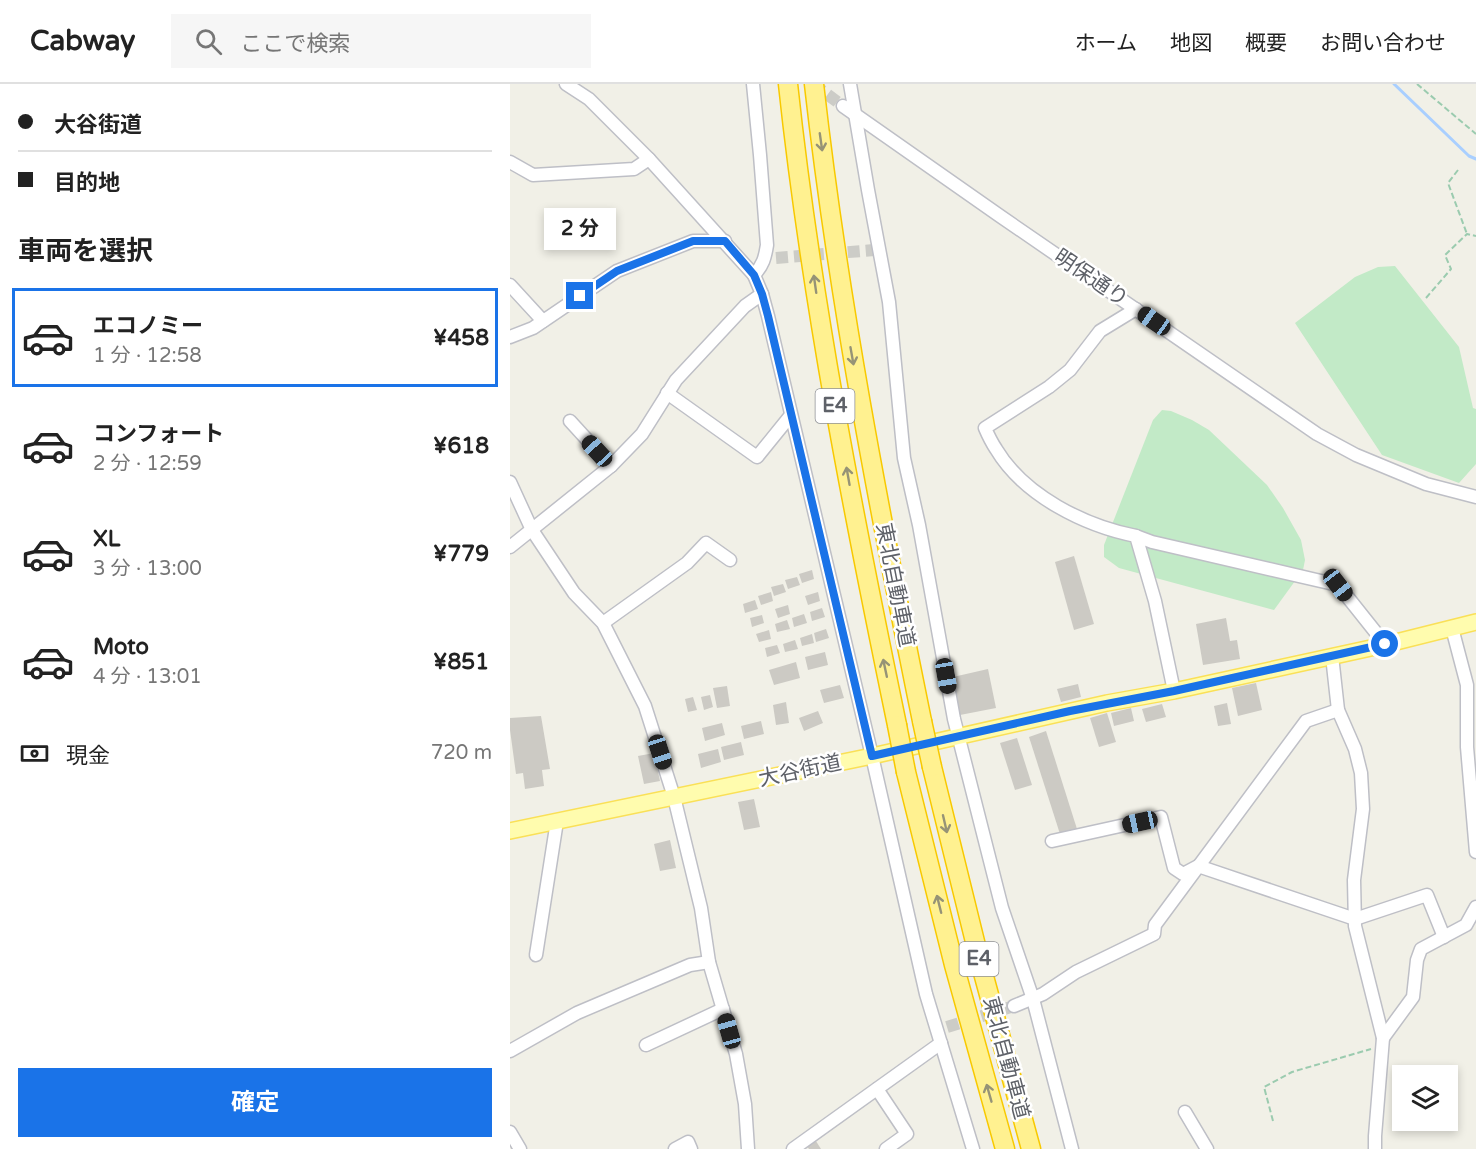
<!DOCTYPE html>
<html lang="ja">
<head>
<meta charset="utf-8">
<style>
	body { margin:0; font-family:"Varela Round","Noto Sans JP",sans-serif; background:#f6f6f6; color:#222; height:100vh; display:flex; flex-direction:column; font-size:22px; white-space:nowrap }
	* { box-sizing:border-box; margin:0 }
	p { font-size:20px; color:#767676 }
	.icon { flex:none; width:33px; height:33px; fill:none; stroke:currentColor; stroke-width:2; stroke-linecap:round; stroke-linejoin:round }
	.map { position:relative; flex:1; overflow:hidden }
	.sheet { display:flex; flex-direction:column; background:#fff; width:510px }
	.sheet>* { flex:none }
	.banner { display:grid; align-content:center; height:132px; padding:0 18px; background:#fff }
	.fabs { position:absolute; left:882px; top:981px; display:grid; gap:12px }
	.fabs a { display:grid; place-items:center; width:66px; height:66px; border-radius:0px; background:#fff; box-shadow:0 3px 9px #0003; font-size:30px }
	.end { position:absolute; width:27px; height:27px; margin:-14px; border:8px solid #1a73e8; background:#fff; box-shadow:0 0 0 3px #fff }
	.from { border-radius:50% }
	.bubble { position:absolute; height:42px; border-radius:0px; background:#fff; box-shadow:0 3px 9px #0003; font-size:20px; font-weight:700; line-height:42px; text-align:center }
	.car { position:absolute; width:18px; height:36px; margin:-18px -9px; border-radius:8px; box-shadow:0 0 4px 2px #0007; background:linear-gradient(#222 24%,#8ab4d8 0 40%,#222 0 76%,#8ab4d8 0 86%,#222 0) }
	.banner b { display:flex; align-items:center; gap:21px; height:57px; font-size:22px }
	.banner b+b { border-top:2px solid #e0e0e0 }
	.banner i { width:15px; height:15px; background:#222 }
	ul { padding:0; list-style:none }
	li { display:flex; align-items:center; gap:18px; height:99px; margin:0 12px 9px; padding:0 6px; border:3px solid transparent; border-radius:0px }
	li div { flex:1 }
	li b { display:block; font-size:22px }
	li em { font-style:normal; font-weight:700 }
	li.current { border-color:#1a73e8 }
	li>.icon { width:54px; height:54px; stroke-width:1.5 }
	h2 { padding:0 18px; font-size:27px; line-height:72px }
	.pay { display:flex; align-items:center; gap:15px; height:66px; padding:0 18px; font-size:22px }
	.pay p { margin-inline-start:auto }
	.cta { display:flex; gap:12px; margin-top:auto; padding:12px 18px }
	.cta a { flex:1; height:69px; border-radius:0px; background:#1a73e8; color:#fff; font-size:24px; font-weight:700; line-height:69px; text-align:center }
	header { display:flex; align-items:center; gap:36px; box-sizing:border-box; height:84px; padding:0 30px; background:#fff; border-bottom:2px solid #e0e0e0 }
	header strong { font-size:28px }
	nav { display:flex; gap:33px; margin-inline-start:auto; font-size:21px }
	.search { width:420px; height:54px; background:#f6f6f6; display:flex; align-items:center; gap:15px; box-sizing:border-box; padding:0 21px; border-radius:0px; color:#767676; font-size:22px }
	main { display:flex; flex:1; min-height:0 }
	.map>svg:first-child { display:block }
	.green { fill:#c2eac7 }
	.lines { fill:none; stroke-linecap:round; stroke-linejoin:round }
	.stream { stroke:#a9cfff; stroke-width:3 }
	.building { fill:#cccac4 }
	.minor-tunnel { stroke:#ccccc7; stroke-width:12; stroke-dasharray:12 6; stroke-linecap:butt }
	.minor-casing { stroke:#bebfc6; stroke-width:15 }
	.major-casing { stroke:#fae057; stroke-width:18 }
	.highway-casing { stroke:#f8c900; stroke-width:21 }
	.path { stroke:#9bcbaf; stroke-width:2; stroke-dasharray:6 3; stroke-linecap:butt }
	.minor { stroke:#fff; stroke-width:12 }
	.major { stroke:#fffcae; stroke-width:15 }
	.highway { stroke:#fff190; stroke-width:18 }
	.highway-bridge-casing { stroke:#f8c900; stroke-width:21; stroke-linecap:butt }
	.highway-bridge { stroke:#fff190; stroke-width:18 }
	.oneway { stroke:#969376 }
	.route { stroke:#1a73e8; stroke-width:8 }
	.labels { text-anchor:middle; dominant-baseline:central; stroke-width:5; stroke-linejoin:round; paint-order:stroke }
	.shield { fill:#fff; stroke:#8e9095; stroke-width:1.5 }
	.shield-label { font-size:20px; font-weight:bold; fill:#5e6168 }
	.street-label { font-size:21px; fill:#5e6168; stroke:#fff }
</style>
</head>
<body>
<header>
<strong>Cabway</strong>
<div class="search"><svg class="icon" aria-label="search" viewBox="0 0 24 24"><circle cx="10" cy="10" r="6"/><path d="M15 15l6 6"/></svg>ここで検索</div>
<nav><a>ホーム</a><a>地図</a><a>概要</a><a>お問い合わせ</a></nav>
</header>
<main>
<section class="sheet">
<div class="banner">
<b><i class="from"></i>大谷街道</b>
<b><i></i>目的地</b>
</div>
<h2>車両を選択</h2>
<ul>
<li class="current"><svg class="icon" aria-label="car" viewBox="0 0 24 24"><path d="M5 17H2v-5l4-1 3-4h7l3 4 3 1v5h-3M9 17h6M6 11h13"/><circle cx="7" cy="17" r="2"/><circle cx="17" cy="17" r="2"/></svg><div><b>エコノミー</b><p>1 分 · 12:58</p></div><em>¥458</em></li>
<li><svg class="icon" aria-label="car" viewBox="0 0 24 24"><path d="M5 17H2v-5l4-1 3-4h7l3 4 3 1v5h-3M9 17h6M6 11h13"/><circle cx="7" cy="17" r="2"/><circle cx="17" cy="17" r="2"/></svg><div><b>コンフォート</b><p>2 分 · 12:59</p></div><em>¥618</em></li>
<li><svg class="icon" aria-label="car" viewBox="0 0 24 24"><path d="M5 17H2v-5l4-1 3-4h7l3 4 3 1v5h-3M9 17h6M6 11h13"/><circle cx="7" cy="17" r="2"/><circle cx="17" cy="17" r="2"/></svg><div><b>XL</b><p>3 分 · 13:00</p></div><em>¥779</em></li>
<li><svg class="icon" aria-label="car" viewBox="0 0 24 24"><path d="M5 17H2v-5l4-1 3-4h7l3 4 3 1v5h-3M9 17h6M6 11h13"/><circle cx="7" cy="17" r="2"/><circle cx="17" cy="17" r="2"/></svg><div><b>Moto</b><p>4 分 · 13:01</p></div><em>¥851</em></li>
</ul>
<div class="pay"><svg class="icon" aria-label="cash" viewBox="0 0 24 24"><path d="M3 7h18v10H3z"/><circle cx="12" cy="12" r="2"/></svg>現金<p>720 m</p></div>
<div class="cta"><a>確定</a></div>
</section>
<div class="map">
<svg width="966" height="1065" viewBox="0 0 966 1065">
	<rect width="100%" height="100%" fill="#f1f0e7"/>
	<g class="green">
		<path d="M885,182L949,263L963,324L966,325V380L949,399L872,371L785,239L845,193L868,183Z"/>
		<path d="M652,326L661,327L682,336L699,346L757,401L773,424L791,456L795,476L793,486L764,526L609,484L594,473V461L643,336Z"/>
	</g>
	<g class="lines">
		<path class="stream" d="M884,0L959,72L966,75"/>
	</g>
	<g class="building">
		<path d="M564,472L584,540L564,546L545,478Z"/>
		<path d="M302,486L304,495L292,499L289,490Z"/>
		<path d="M287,493L290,501L278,505L275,496Z"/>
		<path d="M273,500L276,508L264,512L261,503Z"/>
		<path d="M261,508L263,517L251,521L248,512Z"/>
		<path d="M308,508L310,517L298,521L295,512Z"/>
		<path d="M245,516L248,525L235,529L233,520Z"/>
		<path d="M278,521L280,530L268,534L265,525Z"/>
		<path d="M312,524L315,533L302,537L300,528Z"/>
		<path d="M294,530L297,539L284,543L282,534Z"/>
		<path d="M252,531L254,539L242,543L240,534Z"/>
		<path d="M716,534L720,557L727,556L730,575L693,581L686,540Z"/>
		<path d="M277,536L280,545L267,548L265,540Z"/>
		<path d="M316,545L319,554L306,558L304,549Z"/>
		<path d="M259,546L261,555L249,558L246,550Z"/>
		<path d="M302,550L304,559L292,562L290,554Z"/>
		<path d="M285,556L288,565L275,568L273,560Z"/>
		<path d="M267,561L270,569L257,573L255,564Z"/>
		<path d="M315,568L318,581L298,586L295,573Z"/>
		<path d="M286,578L290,594L264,601L259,586Z"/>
		<path d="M478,585L486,624L450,631L443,593Z"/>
		<path d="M746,599L752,626L728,632L722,604Z"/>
		<path d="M568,600L571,613L551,618L547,605Z"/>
		<path d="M330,601L334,614L314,619L310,606Z"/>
		<path d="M217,602L220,622L207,624L203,604Z"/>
		<path d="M200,611L203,623L194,626L191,613Z"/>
		<path d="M183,613L187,626L178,628L175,615Z"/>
		<path d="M276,618L279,639L266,641L263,621Z"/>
		<path d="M717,619L721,640L708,642L704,622Z"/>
		<path d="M652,620L656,633L636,638L632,625Z"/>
		<path d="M621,624L624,637L604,642L601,629Z"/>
		<path d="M308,627L313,639L294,647L289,634Z"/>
		<path d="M597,629L606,658L589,663L580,634Z"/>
		<path d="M31,632L40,685L32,686L34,702L15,705L13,689L6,690L0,646V634Z"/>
		<path d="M251,637L254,650L234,655L231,642Z"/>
		<path d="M212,639L215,651L195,657L192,644Z"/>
		<path d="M536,647L567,745L550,750L519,653Z"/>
		<path d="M507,654L522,701L505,706L490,659Z"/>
		<path d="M231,658L234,671L214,676L211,663Z"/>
		<path d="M208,665L211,678L191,684L188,670Z"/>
		<path d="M144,669L150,697L134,700L128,672Z"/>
		<path d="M244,715L250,743L234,746L228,718Z"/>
		<path d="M160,756L166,784L150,787L144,760Z"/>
		<path d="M304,1054L311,1065H299L295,1059Z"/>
	</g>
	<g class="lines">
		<g class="minor-tunnel">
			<path d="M303,0L333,22"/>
			<path d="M266,174L364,166"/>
			<path d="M437,943L504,922"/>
		</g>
		<defs>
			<g id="minor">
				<path d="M56,0L79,15L139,75L244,191"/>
				<path d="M243,0L250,71L257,161C255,174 253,181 244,191L252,210L258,232L362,672L416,910L463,1065"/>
				<path d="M340,0L358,106L379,218L394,374L409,441L444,635L492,824L523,915L562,1065"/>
				<path d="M333,22L490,132L807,350L846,371L916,400L966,413"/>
				<path d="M0,78L23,91L124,85L139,75"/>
				<path d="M0,201L33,237"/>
				<path d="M626,225L590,247L560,286L539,303L475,344C478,351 482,359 486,365C514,412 575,442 626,452L645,517L664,607"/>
				<path d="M0,253L23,244L107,187L183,157H215"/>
				<path d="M157,309L247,373L281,331"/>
				<path d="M60,337L101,382"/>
				<path d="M0,398L22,446L64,509L93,539L135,622L164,713L191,824L199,878L226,970L235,1020L238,1065"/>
				<path d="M626,452L642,458L828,501L875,560"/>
				<path d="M0,463L101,382L132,350L166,296L235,222L252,210"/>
				<path d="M93,539L177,479L196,459L220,476"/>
				<path d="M942,544L957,601V663L966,768"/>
				<path d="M822,572L828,626L845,665L851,689L853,725L844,796L845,842L873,954L865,1052V1065"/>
				<path d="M542,757L651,733L664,784L673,790L688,782L845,835L917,811L934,853"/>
				<path d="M26,871L47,737"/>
				<path d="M504,922L533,910L566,888L644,850L645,841L796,637L828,626"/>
				<path d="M873,954L903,913L907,876L911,865L956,841L966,823"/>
				<path d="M136,961L213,925"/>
				<path d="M0,967L67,929L180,881L199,878"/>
				<path d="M367,1005L397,1050L376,1065"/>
				<path d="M675,1028L697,1065"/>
				<path d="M0,1048L10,1065"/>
				<path d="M165,1065L178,1058L181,1065"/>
				<path d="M283,1065L431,959"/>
			</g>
			<path id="major" d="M0,747L362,672L597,619L664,607L870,562L966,538"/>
			<g id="highway">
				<path d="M278,0C301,215 343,429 387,641"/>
				<path d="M304,0C328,214 369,426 412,637"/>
				<path d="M422,683L469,874L521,1065"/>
				<path d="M396,688L444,881L495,1065"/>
			</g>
		</defs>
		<use href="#minor" class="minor-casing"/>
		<use href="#major" class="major-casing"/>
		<use href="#highway" class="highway-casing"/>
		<g class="path">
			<path d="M907,0L966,50"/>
			<path d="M948,86L938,99L957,150"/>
			<path d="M916,214L941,185L935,171L957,150L966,152"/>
			<path d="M763,1037L754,1003L782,988L861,965"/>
		</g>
		<use href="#minor" class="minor"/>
		<use href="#major" class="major"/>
		<use href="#highway" class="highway"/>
		<defs>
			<g id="highway-bridge">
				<path d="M412,637L422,683"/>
				<path d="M387,641L396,688"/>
			</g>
		</defs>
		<use href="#highway-bridge" class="highway-bridge-casing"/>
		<use href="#highway-bridge" class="highway-bridge"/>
	</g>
	<defs><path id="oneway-shaft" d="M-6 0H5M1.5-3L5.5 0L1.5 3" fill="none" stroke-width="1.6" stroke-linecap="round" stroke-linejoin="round" transform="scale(1.5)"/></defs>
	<g class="oneway">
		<use href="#oneway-shaft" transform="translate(311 58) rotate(82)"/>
		<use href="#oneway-shaft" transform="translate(305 200) rotate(-98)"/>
		<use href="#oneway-shaft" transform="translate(342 272) rotate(80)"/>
		<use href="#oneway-shaft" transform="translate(338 392) rotate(-100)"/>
		<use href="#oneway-shaft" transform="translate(375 584) rotate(-102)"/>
		<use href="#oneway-shaft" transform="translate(435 740) rotate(77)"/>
		<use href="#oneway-shaft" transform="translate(429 820) rotate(-104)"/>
		<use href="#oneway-shaft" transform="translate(479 1009) rotate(-106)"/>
	</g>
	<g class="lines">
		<path class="route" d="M70,212L107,187L183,157H215L244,191L252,210L258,232L362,672L560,627L664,607L875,560"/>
	</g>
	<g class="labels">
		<g class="shield">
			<rect x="305.5" y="305" width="39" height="34" rx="4.5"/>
			<rect x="449.5" y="858" width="39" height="34" rx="4.5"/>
		</g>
		<g class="shield-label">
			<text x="325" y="322">E4</text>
			<text x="469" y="875">E4</text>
		</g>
		<g class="street-label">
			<text transform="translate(581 194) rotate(34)">明保通り</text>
			<text transform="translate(385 501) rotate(79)">東北自動車道</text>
			<text transform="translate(290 687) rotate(-12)">大谷街道</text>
			<text transform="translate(496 974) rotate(75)">東北自動車道</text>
		</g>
	</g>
</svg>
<div class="fabs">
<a><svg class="icon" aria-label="layers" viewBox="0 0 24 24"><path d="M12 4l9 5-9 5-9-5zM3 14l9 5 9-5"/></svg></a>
</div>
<i class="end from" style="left:875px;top:560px"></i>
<i class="end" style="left:70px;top:212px"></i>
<div class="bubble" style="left:34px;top:124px;width:72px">2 分</div>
<i class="car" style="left:644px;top:237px;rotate:305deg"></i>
<i class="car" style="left:87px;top:367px;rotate:317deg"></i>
<i class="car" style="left:828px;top:501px;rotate:142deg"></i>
<i class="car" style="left:436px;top:592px;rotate:170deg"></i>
<i class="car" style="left:150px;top:668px;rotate:162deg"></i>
<i class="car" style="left:630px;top:738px;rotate:258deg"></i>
<i class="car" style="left:219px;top:947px;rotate:344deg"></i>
</div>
</main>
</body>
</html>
